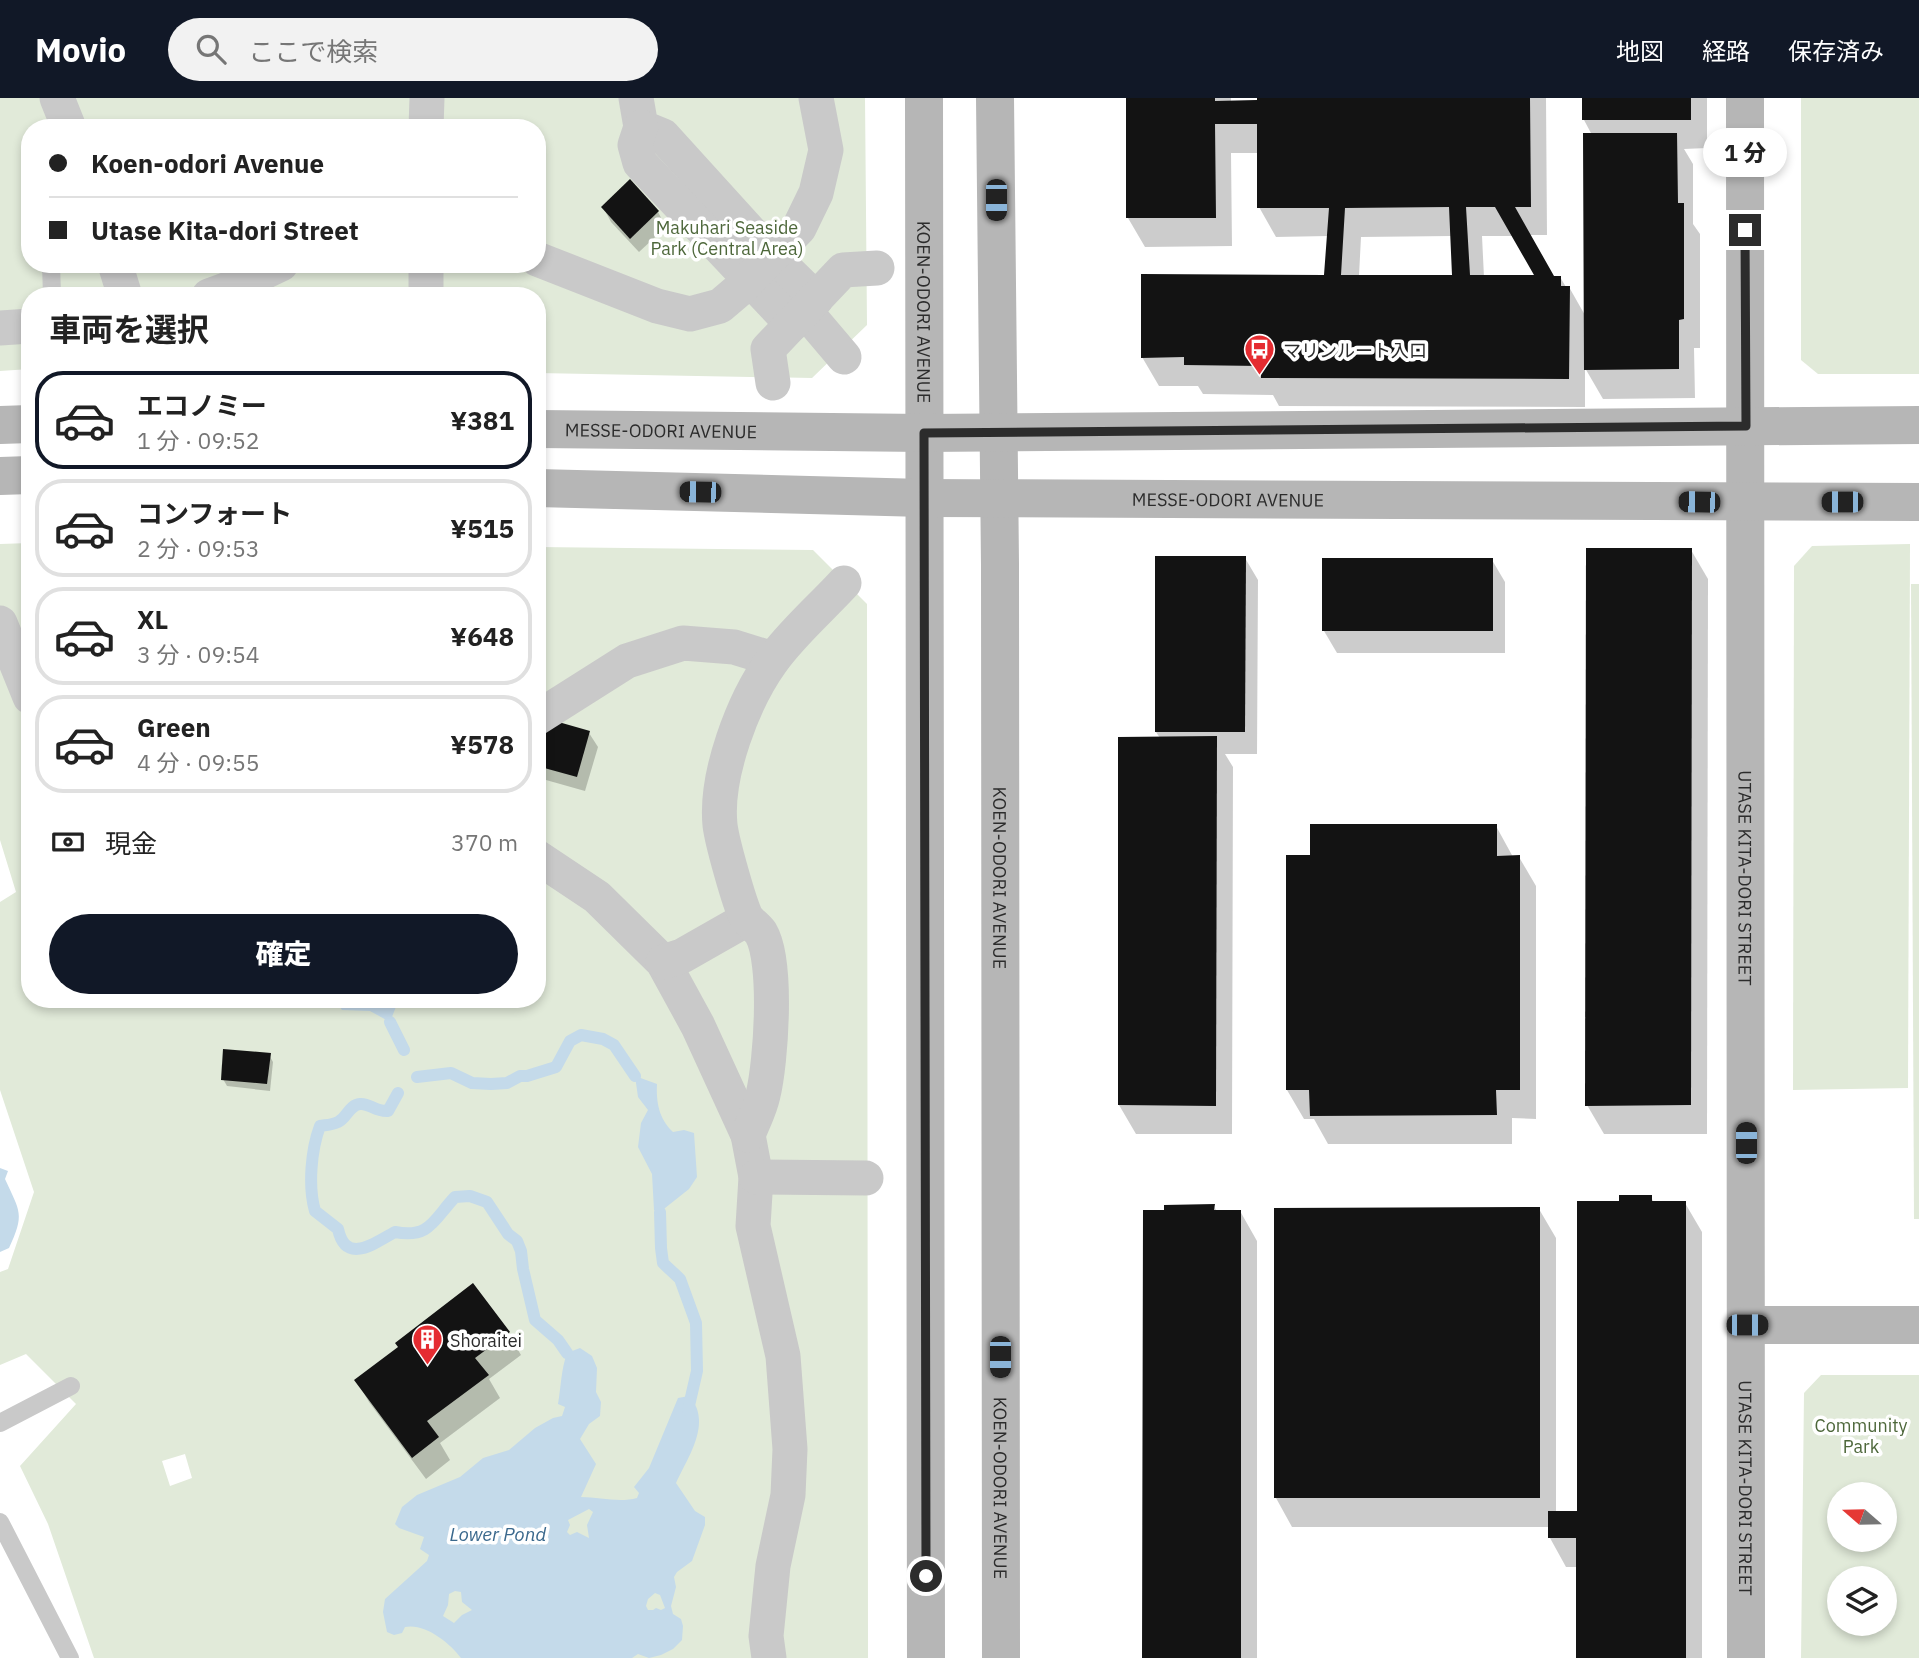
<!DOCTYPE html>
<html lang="ja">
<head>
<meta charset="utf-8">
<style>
	body { margin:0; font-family:"IBM Plex Sans","Noto Sans JP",sans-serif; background:#f2f2f2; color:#222; height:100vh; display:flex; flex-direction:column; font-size:26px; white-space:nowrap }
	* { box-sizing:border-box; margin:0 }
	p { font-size:23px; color:#767676 }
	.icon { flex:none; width:38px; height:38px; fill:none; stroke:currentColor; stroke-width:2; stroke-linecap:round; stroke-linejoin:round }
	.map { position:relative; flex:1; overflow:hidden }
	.sheet { position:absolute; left:21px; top:189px; width:525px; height:721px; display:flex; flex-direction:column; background:#fff; border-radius:28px; box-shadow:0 4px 10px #0003 }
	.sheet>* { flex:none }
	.guide { position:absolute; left:21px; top:21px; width:525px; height:154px; border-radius:28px; box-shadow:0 4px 10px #0003; display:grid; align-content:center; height:154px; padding:0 28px; background:#fff }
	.needle { width:46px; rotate:290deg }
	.fabs { position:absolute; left:1827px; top:1384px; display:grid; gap:14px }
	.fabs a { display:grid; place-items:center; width:70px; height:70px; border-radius:50%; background:#fff; box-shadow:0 4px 10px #0003; font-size:35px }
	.end { position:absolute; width:32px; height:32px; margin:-16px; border:9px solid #2c2c2c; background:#fff; box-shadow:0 0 0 4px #fff }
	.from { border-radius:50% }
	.bubble { position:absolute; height:49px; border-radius:24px; background:#fff; box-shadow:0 4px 10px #0003; font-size:23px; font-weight:800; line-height:49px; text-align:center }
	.car { position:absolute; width:21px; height:42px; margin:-21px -10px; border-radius:9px; box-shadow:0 0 5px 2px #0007; background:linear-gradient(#222 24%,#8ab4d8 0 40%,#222 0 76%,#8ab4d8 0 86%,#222 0) }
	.guide b { display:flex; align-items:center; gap:24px; height:66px; font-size:26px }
	.guide b+b { border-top:2px solid #e0e0e0 }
	.guide i { width:18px; height:18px; background:#222 }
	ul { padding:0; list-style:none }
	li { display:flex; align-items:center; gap:21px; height:98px; margin:0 14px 10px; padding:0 14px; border:4px solid #e0e0e0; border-radius:28px }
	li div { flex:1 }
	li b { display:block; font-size:26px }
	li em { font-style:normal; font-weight:800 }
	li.on { border-color:#111827 }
	li>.icon { width:63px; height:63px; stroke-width:1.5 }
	h2 { padding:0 28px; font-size:32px; line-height:84px }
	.pay { display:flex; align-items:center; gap:18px; height:77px; padding:0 28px; font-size:26px }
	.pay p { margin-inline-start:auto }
	.cta { display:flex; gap:14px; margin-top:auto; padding:14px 28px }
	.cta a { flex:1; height:80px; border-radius:42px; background:#111827; color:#fff; font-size:28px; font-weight:800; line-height:80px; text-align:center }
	header { display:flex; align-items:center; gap:42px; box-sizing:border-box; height:98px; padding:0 35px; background:#111827; color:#fff }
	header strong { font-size:33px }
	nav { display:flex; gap:38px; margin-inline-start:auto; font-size:24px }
	.search { width:490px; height:63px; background:#f2f2f2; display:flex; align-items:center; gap:18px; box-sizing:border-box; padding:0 24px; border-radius:38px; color:#767676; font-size:26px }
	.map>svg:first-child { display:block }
	.green { fill:#e1ead9; fill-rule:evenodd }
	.water { fill:#c4daea; fill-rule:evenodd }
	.shadow { fill:#0003; fill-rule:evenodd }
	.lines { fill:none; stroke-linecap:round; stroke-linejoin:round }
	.stream { stroke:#c4daea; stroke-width:12 }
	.building { fill:#131313; fill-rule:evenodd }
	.lane { stroke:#c9c9c9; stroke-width:18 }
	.street { stroke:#c9c9c9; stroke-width:35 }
	.secondary { stroke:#b6b6b6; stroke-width:38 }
	.route { stroke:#2c2c2c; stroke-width:9 }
	.labels { text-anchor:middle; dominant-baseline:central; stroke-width:7; stroke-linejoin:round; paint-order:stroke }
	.park-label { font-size:18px; fill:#4d673a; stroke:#fff }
	.street-label { font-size:18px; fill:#2c2c2c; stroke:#fff }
	.poi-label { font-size:18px; fill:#2c2c2c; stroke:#fff; text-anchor:start }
	.water-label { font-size:19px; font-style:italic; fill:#3b698d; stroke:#fff }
</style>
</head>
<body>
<header>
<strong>Movio</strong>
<div class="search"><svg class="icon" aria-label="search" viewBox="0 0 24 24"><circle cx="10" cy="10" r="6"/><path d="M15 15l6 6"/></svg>ここで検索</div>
<nav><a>地図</a><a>経路</a><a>保存済み</a></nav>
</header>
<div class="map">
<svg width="1919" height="1560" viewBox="0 0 1919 1560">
	<rect width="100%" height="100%" fill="#fff"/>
	<g class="green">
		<path d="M0,0H865L867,227L812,280L537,275V198H30V271L0,273ZM30,30H537V166H30Z"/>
		<path d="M1801,0H1919V276H1818L1801,262Z"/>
		<path d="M30,445V901H537V449L813,452L867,506L868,1560H94L48,1426L20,1368L76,1306L26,1256L0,1267V1174L8,1171L34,1094L0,992V804L16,794L0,742V446ZM185,1356L192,1380L170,1388L162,1363Z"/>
		<path d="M1910,446L1908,990L1793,992L1794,468L1812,448Z"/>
		<path d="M1911,486H1919V1121H1914Z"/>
		<path d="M1821,1277H1919V1560H1801L1804,1295ZM1839,1396H1885V1442H1839ZM1839,1480H1885V1526H1839Z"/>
	</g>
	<g class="water">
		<path d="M335,901H399L390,924L370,913L342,912Z"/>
		<path d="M635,978L657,986C656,1004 659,1021 673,1034L684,1032L694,1035L697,1079L689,1091L660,1114L654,1112L652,1076L638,1049L641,1025L648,1012L638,999Z"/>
		<path d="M0,1070L8,1073L5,1081C20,1114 25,1116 9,1150L0,1154Z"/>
		<path d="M580,1250L592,1258L597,1270L596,1294L601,1304L600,1318L589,1326L580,1341L596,1366L581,1399C599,1399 619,1405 637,1400L639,1395L634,1389L649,1370L678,1300L689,1298C713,1324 688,1359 676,1385L695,1413L705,1419V1427L692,1463L677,1474L674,1479L676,1489L671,1508L673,1516L681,1521L683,1528L682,1542L673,1551L661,1557L649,1560L638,1556L632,1560H461C450,1545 425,1525 405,1529L402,1535L394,1537L387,1534L383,1514L385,1501L427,1463L429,1457L420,1451L424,1439L399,1430L395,1426L402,1409L417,1397L460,1379L483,1360L509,1352L535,1330L553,1320L562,1318L565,1309L558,1306C561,1289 561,1272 567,1255ZM589,1411L593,1414L587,1427L589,1440L577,1434L570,1437L567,1434L570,1427L568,1422ZM455,1493L461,1494L462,1504L472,1512L462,1517L454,1525L443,1518L448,1507L449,1496ZM655,1495L660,1497L665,1510L661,1512L656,1510L653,1512H648L646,1508L648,1501Z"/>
	</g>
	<g class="shadow">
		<path d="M1127,0H1231V5L1259,4V0H1546L1547,137H1530L1554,179H1560L1566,189H1569L1586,219L1592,37L1584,22L1583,0H1707V50L1684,51L1693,66V126L1700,136V250H1694L1695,300L1603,301L1585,270V309L1279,308L1273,297L1203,296L1198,288H1159L1142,259L1325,178L1328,138L1276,139L1259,109V55H1231L1232,148L1145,149L1128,120ZM1452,138L1453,179L1359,178L1361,139ZM1482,138H1513L1537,179H1484Z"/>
		<path d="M603,109L658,114L666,129L639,154L611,124Z"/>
		<path d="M1691,452L1708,481L1707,1036H1604L1587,1007Z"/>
		<path d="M1245,460L1258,482L1257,656H1225L1233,669L1232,1036H1136L1119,1007L1160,640L1156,634Z"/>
		<path d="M1492,462L1505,484V555H1337L1324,533Z"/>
		<path d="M589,635L598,649L585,693L546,682L537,667Z"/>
		<path d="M1496,728L1513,759H1519L1536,788V1021L1512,1020V1046H1328L1314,1021H1304L1287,992L1311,759Z"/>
		<path d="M269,957L273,964L270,993L227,988L223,981Z"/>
		<path d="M1651,1099L1654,1105H1685L1702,1134V1560H1578V1469H1566L1550,1440L1549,1429H1292L1276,1400L1539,1111L1556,1140V1415H1578L1621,1104Z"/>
		<path d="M1214,1108L1217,1114L1240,1113L1257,1143V1560H1144Z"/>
		<path d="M508,1235L521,1257L489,1281L500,1300L440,1345L450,1362L426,1381L369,1304L356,1282Z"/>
	</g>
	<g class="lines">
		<g class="stream">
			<path d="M390,924L404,952"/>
			<path d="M417,979L451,975L472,985L491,986L507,985L520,978H527L556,969L570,943L581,937L603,941L614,947L635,978"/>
			<path d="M398,995L388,1013C375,1014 370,1005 360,1006C349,1007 347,1020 338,1024C332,1027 325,1027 320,1028C311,1052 308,1089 315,1113L338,1131C346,1168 376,1144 395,1134C430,1141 434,1121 455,1099L470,1098L487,1104L508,1136L517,1143L521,1153L523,1171L535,1222L558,1242L567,1255"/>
			<path d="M660,1114L661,1150L663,1165L680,1181L696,1225L697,1273L688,1312"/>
		</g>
	</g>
	<g class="building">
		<path d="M1126,0H1215V3L1257,2V0H1530L1531,109H1515L1554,178H1561V188H1570L1569,281L1261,280V268L1184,267V259L1141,260V176L1324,177L1329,110H1257V26H1215L1216,120H1126ZM1449,109L1452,177H1341L1345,110ZM1466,109H1495L1534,177H1470Z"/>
		<rect x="1582" y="0" width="109" height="22"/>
		<path d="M1583,35H1677L1678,105H1684V221L1679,222V271L1584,272Z"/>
		<path d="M630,81L659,113L630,141L601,109Z"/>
		<path d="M1586,450H1692L1691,1007L1585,1008Z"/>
		<path d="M1155,458H1246L1245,634H1155Z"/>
		<rect x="1322" y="460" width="171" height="73"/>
		<path d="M548,621L590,633L577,679L537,668V660Z"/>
		<path d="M1217,638L1216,1008L1118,1007V639Z"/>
		<path d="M1310,726H1497V758L1520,757V992H1496L1497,1017L1310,1018L1309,992H1286V757H1310Z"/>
		<path d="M223,951L271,955L267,986L221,982Z"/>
		<path d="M1619,1097H1652V1103H1686V1560H1576V1440H1548V1413H1577V1103H1619Z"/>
		<path d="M1215,1106L1214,1112H1241V1560H1142L1143,1112H1164V1107Z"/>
		<path d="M1540,1109V1400H1274V1110Z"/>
		<path d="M473,1185L510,1234L475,1260L489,1277L427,1323L439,1339L412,1360L354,1282L398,1249L395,1245Z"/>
	</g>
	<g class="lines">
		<g class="lane">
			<path d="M51,166L52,198"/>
			<path d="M0,1325L71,1288"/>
			<path d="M0,1424L70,1560"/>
		</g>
		<g class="street">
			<path d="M57,0L69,30"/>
			<path d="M636,0L641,29L663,38L772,158L816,201"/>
			<path d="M641,29L635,47L640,65L792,226"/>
			<path d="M426,30L427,0"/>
			<path d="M537,161L657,208L690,216L720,208L740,191L799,130L816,95L826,52L816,0"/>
			<path d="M115,166L125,198"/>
			<path d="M209,198L231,190L281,166"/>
			<path d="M426,198V166"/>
			<path d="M805,213L844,259"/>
			<path d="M0,230L30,228"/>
			<path d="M773,285L768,251L843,172L877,170"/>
			<path d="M0,525L30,599"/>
			<path d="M537,620L627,563L683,545L734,549L773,561"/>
			<path d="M537,759L597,799L663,864L698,928L748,1037L756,1079L753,1128L783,1258L790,1351L788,1397L773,1468L766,1538L769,1560"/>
			<path d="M663,864L682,858L747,821"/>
			<path d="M748,1037C753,1024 760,1011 763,997C771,964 778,864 761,835C757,829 750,825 746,819C739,804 722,744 720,727C715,677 743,603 772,563C791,536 821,510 844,485"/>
			<path d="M756,1079L866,1080"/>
		</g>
		<g class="secondary">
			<path id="s1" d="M924,0L926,1560"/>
			<path id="s2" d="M995,0L1000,466L1001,1560"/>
			<path id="s3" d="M1745,0L1746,1560"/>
			<path d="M0,327L30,326"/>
			<path id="s4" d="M537,331L924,335L1919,327"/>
			<path d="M0,378L30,377"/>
			<path id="s5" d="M537,390L924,400L1919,404"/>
			<path d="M1747,1227H1919"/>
		</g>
	</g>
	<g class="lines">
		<path class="route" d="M926,1478L924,335L1746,328L1745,132"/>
	</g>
	<defs>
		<symbol id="bus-pin" viewBox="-11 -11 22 30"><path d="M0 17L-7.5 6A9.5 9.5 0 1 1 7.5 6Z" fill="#e52c31" stroke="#fff"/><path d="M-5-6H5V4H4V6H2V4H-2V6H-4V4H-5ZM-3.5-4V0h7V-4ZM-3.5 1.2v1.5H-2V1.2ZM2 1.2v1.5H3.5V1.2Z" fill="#fff"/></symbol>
		<symbol id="building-pin" viewBox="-11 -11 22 30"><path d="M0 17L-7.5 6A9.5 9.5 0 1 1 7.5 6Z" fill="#e52c31" stroke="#fff"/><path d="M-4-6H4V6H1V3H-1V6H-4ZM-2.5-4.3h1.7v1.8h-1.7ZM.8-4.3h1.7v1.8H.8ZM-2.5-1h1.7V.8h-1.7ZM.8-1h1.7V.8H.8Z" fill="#fff"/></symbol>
	</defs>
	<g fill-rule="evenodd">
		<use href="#bus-pin" x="1242" y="234" width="35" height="47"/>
		<use href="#building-pin" x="410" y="1224" width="35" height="47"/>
	</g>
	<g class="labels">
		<g class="park-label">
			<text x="727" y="129">Makuhari Seaside<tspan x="727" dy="21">Park (Central Area)</tspan></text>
			<text x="1861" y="1327">Community<tspan x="1861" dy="21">Park</tspan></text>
		</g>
		<g class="street-label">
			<text stroke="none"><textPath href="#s1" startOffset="214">KOEN-ODORI AVENUE</textPath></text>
			<text stroke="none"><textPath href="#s4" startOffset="124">MESSE-ODORI AVENUE</textPath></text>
			<text stroke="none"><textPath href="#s5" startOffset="691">MESSE-ODORI AVENUE</textPath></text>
			<text stroke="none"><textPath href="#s2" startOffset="780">KOEN-ODORI AVENUE</textPath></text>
			<text stroke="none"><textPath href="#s3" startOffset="780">UTASE KITA-DORI STREET</textPath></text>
			<text stroke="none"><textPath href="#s2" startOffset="1390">KOEN-ODORI AVENUE</textPath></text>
			<text stroke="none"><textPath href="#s3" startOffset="1390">UTASE KITA-DORI STREET</textPath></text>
		</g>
		<g class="poi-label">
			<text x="1283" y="252">マリンルート入口</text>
			<text x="450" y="1242">Shoraitei</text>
		</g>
		<g class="water-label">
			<text x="498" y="1436">Lower Pond</text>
		</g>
	</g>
</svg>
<div class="fabs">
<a><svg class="needle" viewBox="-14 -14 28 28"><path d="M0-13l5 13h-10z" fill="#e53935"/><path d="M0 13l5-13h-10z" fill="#767676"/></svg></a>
<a><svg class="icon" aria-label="layers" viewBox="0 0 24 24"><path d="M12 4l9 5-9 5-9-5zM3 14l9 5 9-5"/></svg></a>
</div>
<i class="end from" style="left:926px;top:1478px"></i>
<i class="end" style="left:1745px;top:132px"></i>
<div class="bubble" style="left:1703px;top:30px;width:84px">1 分</div>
<i class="car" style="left:996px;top:102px;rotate:180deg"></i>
<i class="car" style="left:700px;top:394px;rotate:271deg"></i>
<i class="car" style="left:1699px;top:404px;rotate:271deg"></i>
<i class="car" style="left:1842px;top:404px;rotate:270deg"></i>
<i class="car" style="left:1746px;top:1045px;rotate:0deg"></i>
<i class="car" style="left:1747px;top:1227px;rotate:90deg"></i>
<i class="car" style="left:1000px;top:1259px;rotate:180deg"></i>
<div class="guide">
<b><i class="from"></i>Koen-odori Avenue</b>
<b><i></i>Utase Kita-dori Street</b>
</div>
<section class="sheet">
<h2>車両を選択</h2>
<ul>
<li class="on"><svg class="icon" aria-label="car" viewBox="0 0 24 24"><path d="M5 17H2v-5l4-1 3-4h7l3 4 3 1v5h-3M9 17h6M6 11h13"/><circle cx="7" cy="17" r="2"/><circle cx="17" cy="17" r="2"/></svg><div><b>エコノミー</b><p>1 分 · 09:52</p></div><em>¥381</em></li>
<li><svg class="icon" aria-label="car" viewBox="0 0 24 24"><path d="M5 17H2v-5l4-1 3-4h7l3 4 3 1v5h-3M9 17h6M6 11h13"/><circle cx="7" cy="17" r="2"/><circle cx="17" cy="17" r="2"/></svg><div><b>コンフォート</b><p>2 分 · 09:53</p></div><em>¥515</em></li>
<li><svg class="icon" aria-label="car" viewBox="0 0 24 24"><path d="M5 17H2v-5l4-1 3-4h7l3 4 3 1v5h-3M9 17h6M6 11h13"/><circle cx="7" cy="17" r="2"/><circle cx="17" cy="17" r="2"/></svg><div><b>XL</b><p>3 分 · 09:54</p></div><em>¥648</em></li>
<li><svg class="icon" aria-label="car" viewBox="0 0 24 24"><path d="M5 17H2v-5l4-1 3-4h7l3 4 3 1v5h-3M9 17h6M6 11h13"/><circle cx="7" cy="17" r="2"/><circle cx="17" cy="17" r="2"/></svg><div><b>Green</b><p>4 分 · 09:55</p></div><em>¥578</em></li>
</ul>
<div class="pay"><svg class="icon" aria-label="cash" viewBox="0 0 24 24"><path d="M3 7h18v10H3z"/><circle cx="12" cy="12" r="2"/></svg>現金<p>370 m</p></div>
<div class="cta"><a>確定</a></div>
</section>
</div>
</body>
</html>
